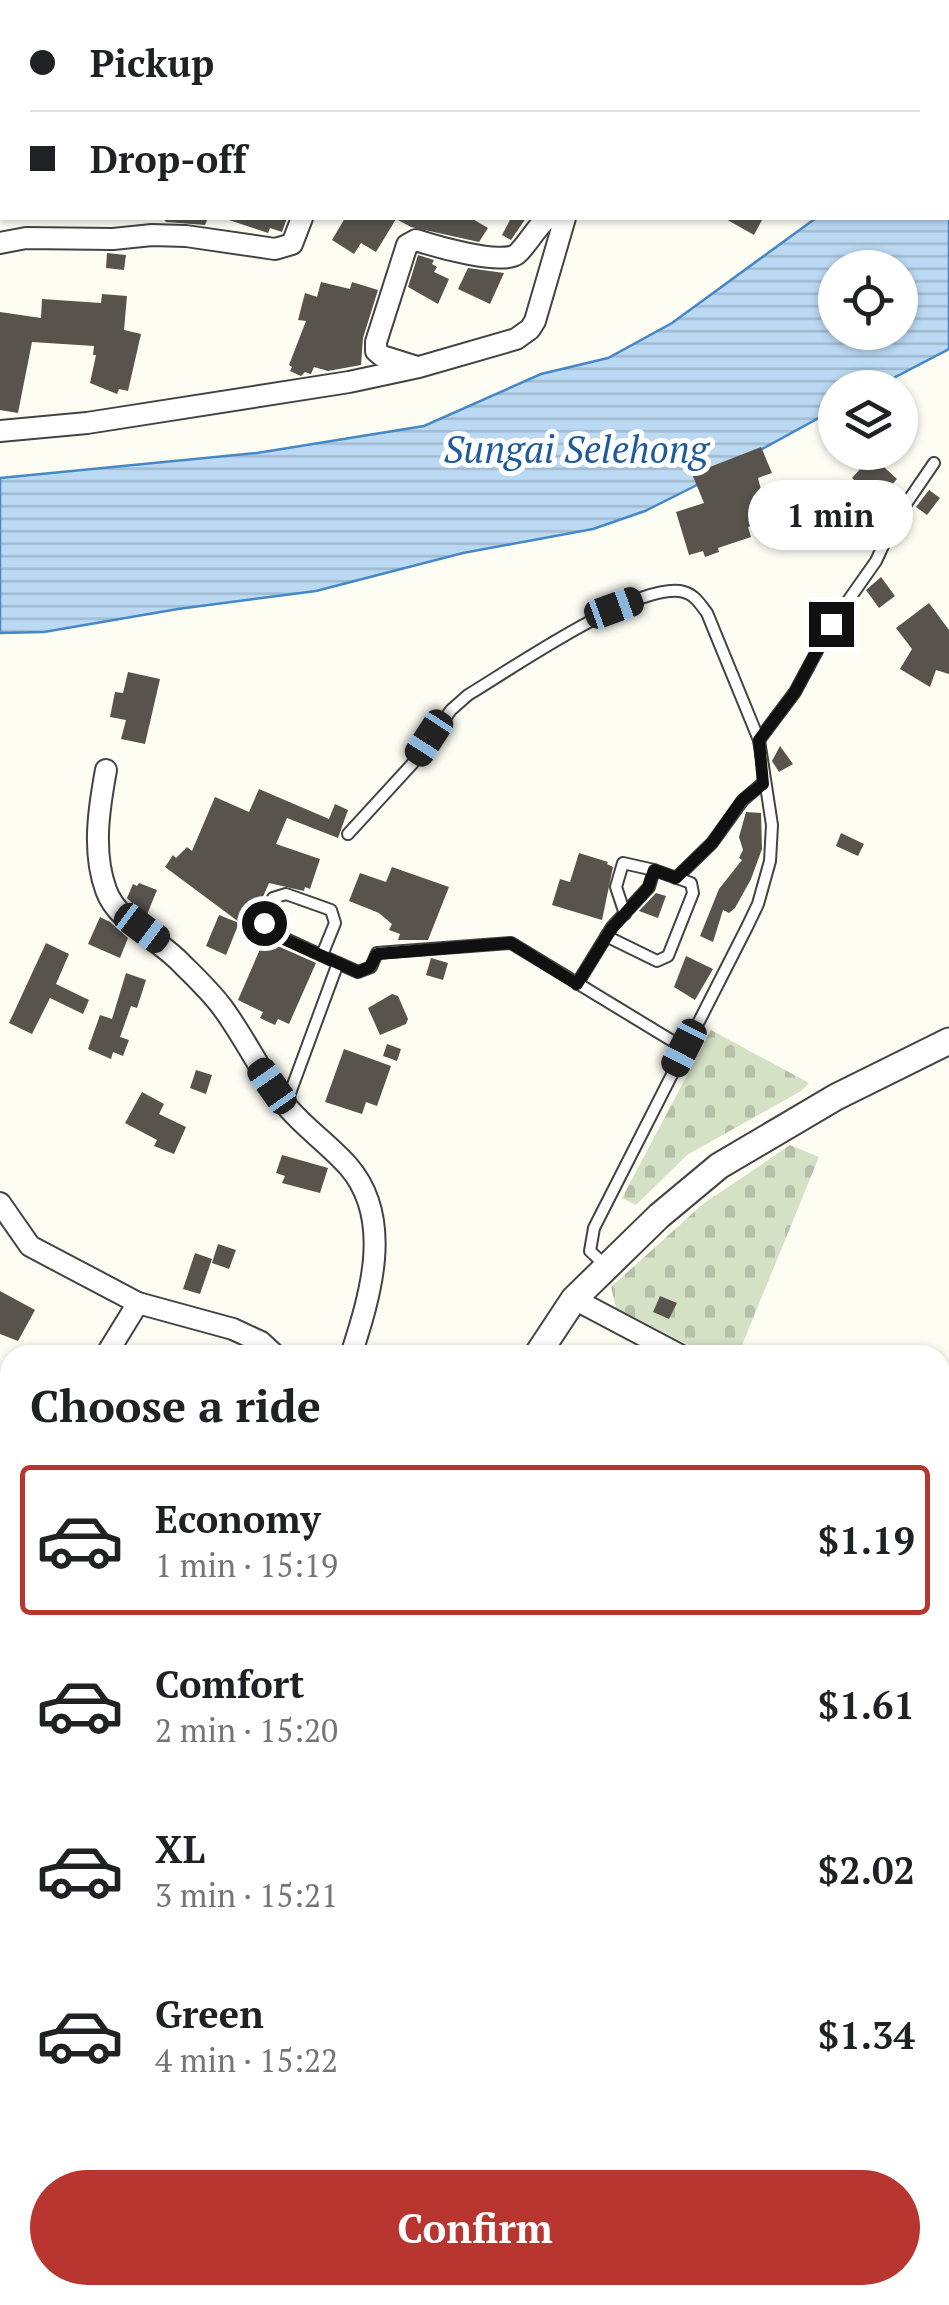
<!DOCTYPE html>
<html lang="en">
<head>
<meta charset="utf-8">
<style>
	body { margin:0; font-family:"PT Serif",serif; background:#f6f6f6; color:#202124; height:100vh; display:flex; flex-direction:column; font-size:38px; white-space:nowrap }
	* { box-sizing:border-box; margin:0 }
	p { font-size:32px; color:#757577 }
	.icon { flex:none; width:55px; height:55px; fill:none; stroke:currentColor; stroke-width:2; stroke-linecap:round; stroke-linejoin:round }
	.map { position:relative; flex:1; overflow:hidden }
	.sheet { position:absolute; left:0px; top:1345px; width:950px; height:960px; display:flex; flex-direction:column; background:#fff; border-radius:30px 30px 0 0; box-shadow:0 2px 8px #0004 }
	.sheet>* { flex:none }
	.top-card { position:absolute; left:0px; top:0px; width:950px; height:220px; box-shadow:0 2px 8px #0004; display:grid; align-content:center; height:220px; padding:0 30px; background:#fff }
	.tools { position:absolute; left:818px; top:250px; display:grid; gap:20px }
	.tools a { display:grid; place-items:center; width:100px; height:100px; border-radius:50%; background:#fff; box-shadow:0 2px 8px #0004; font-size:50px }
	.end { position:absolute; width:45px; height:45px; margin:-22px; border:12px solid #101010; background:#fff; box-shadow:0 0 0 5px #fff }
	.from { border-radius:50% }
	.bubble { position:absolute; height:70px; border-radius:35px; background:#fff; box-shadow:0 2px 8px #0004; font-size:32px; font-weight:700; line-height:70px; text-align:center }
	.car { position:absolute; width:30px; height:60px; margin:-30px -15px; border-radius:12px; box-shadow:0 0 8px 2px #0007; background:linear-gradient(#222 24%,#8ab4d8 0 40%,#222 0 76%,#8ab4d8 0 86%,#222 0) }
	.top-card b { display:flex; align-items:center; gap:35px; height:95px; font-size:38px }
	.top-card b+b { border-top:2px solid #e0e0e0 }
	.top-card i { width:25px; height:25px; background:#202124 }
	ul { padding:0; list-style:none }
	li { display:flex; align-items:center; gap:30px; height:150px; margin:0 20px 15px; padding:0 10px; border:5px solid transparent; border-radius:10px }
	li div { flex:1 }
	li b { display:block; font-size:38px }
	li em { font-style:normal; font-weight:700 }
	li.selected { border-color:#b9352f }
	li>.icon { width:90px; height:90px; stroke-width:1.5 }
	h2 { padding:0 30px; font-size:45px; line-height:120px }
	.button { display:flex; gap:20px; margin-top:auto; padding:20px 30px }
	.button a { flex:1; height:115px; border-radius:60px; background:#b9352f; color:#fff; font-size:40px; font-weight:700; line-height:115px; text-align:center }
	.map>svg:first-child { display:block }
	.cemetery { fill:url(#cemetery-stones) }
	.water { fill:url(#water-rules); stroke:#4688c6; stroke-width:2.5; fill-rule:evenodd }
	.building { fill:#58534d }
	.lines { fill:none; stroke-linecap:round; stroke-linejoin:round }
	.service-casing { stroke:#434343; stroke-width:14 }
	.minor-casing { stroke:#434343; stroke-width:24 }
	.tertiary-casing { stroke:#434343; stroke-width:29 }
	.service { stroke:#fff; stroke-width:10 }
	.minor { stroke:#fff; stroke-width:20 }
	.tertiary { stroke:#fff; stroke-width:25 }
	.route { stroke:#101010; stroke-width:12 }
	.labels { text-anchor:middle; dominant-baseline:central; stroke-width:10; stroke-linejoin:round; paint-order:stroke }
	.water-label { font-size:38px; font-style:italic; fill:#1f5a9c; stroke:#fff }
</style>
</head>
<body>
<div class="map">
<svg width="949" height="2305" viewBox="0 0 949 2305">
	<defs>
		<pattern id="cemetery-stones" width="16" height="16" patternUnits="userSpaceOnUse" patternTransform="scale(2.5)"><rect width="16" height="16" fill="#d5e1c5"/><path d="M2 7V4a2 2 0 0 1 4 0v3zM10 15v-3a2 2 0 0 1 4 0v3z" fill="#b6c0a8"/></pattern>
		<pattern id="water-rules" width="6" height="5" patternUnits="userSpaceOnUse" patternTransform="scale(2.5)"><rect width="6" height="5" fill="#bbd9f3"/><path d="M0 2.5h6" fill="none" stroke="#a0b9cf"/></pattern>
	</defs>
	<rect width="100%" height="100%" fill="#fefdf4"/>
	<g class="cemetery">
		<path d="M711,1030L809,1083L801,1091L687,1155L636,1205L622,1198Z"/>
		<path d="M790,1145L819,1157L738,1355H708L616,1308L611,1287L703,1204Z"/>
	</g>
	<path class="water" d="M949,23V349L876,387L835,388V409L693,487L645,511L593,529L463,553L316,591L178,609L44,632L0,633V478L257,453L424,426L541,374L608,358L672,323L816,218H948ZM835,268H900V332H835Z"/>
	<g class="building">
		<path d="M163,218H208L205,225L166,222Z"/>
		<path d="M229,218H287L282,232L270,228L268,233L229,220Z"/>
		<path d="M345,218H471L488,228L479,242L411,227L396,219L376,252L361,243L354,254L332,240Z"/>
		<path d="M511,218H526L511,240L502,235Z"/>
		<path d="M724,218H763L754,235Z"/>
		<path d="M107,253L126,255L124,270L106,268Z"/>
		<path d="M418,255L434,260L432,264L437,267L434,272L449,279L438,304L408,287Z"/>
		<path d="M468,268L504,273L490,304L458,289Z"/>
		<path d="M321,282L350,289L352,282L378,290L363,338L361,365L328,371L314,367L311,374L305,372L301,376L290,371L292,367L289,365L306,321L298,320L305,293L317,297Z"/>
		<path d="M102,294L127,296L124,330L141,334L128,391L119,389L117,394L90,383L96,355H93L94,346L32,342L18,413L0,410V312L41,318L42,299L101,303Z"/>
		<path d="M761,447L772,473L758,478L765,505L749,509L754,525L748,527L751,537L718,548L719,552L705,557L703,551L689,555L676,512L704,503L692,474Z"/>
		<path d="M872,456L897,479L878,501L852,478Z"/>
		<path d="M929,490L940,498L927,515L916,507Z"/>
		<path d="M881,577L895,596L879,608L866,590Z"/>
		<path d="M929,603L949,630V674L936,670L930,687L900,669L912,649L896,628Z"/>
		<path d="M128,672L160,679L145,744L121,739L126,720L110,717L115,692L123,693Z"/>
		<path d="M780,746L793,764L779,772L772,761Z"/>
		<path d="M259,789L329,819L335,804L348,810L338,838L287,818L276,844L320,859L310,889L305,887L304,891L269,883L255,915L244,910L239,922L165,867L173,855L176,858L187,847L192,851L215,797L249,812Z"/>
		<path d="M746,812L761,813L762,849L751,879L735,908L729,913L723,910L713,942L700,936L719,889L742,860L739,858L743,850L739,837Z"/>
		<path d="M841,833L864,844L858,856L836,846Z"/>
		<path d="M579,853L608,862L607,864L613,867L602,920L552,905L560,879L570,882Z"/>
		<path d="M392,867L449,887L428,940H398L400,934L389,930L392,924L379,913L349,901L360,873L386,882Z"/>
		<path d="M139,883L157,890L146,917L127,898L133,884L137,886Z"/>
		<path d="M656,893L666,896L658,918L639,911Z"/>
		<path d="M219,915L239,923L226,955L206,946Z"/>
		<path d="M100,917L110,922L128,938L120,958L88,944Z"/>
		<path d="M264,940L316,963L289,1024L278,1019L275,1025L260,1018L263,1012L238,1000Z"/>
		<path d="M46,943L69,954L56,984L89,1000L83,1014L50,998L32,1034L9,1023Z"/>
		<path d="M686,956L713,969L695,1000L674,987Z"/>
		<path d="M431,958L448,963L443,980L426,975Z"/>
		<path d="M126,973L146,980L137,1008L131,1006L120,1037L129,1040L123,1056L113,1052L111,1059L88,1049L100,1015L112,1019Z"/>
		<path d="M392,994L398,996L408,1019L406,1024L380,1035L368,1008Z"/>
		<path d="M387,1044L401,1049L397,1061L383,1056Z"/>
		<path d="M344,1049L391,1066L377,1106L366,1102L362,1114L325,1102Z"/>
		<path d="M196,1070L212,1075L206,1094L190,1088Z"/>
		<path d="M142,1092L164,1104L159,1114L186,1127L174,1154L154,1146L157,1140L125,1123Z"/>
		<path d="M282,1155L328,1168L320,1193L282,1183L285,1176L276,1173Z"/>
		<path d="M218,1244L236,1250L229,1269L212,1263Z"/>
		<path d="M195,1253L212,1259L200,1294L183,1289Z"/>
		<path d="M0,1291L35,1310L18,1341L0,1334Z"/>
		<path d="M660,1296L677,1303L669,1319L653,1312Z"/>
	</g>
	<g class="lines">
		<defs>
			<g id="service">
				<path d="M759,740L795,692L831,625L876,561L895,520L934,463"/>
				<path d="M348,834L413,763L451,710L468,695C510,670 641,579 684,592C695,595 700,604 707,613L759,740L772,825L770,861L758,904L747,927L594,1228L590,1251L606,1266"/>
				<path d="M676,878L712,843L743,800L763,783"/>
				<path d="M625,914L616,887L623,863L654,870"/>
				<path d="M338,963L358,972L371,967L377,953L511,943L684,1048"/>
				<path d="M577,984L612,927L649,887L654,870L691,883L693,893L668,956L657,961L606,936"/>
				<path d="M286,1104L338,963L269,931L265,918L273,898L286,894L331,910L335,923L322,955"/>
				<path d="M0,1665L10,1669"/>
				<path d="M0,2215L10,2216"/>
				<path d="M106,2305L111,2295"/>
				<path d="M257,2305L260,2295"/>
			</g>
			<g id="minor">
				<path d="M532,0V2"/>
				<path d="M356,2V0"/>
				<path d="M720,2L722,0"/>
				<path d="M0,243L26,238L113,239L152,235L186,236L275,249L292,244L302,218"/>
				<path d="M417,367L382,356L376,351V342L407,245L416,240C434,246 503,266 517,254C529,243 535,228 548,218"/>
				<path d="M0,431L87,423L349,382L419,367L516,339L530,329L535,321L565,218"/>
				<path d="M106,770C99,808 92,852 106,890C117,922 159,939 181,963C195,977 210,991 222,1007C245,1038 261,1073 284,1103C303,1127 329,1144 349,1167C394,1220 370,1296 351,1355"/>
				<path d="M0,1203L30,1246L138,1303L233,1329L261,1342L275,1355"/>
				<path d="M574,1299L680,1355"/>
				<path d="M106,1355L138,1303"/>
				<path d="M940,1470L949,1475"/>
				<path d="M0,1524L10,1509"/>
				<path d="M0,1782L10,1784"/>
				<path d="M9,1962L10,1963"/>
				<path d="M0,2052L10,2058"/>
				<path d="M350,2295L354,2305"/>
			</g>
			<g id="tertiary">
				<path d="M537,1355L574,1299L659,1216L719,1166L836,1097L949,1041"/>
				<path d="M69,2305L73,2295"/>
			</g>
		</defs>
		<use href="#service" class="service-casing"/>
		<use href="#minor" class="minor-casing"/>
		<use href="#tertiary" class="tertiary-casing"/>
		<use href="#service" class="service"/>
		<use href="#minor" class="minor"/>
		<use href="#tertiary" class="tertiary"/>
	</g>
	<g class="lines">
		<path class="route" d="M264,923L273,934L358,972L370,967L377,954L511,943L577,984L612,928L648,888L654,870L676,878L712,843L742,800L763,784L759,740L795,692L831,624"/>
	</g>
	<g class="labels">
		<g class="water-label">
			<text x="576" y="449">Sungai Selehong</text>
		</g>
	</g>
</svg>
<div class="tools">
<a><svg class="icon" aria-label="locate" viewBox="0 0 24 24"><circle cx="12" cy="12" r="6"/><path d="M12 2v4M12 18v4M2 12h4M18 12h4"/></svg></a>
<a><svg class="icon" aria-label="layers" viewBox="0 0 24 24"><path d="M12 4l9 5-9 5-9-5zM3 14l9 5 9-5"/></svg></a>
</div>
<i class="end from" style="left:264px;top:923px"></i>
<i class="end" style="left:831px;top:624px"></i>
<div class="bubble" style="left:748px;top:480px;width:165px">1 min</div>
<i class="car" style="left:614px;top:608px;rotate:70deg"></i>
<i class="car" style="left:429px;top:738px;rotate:213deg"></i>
<i class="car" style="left:142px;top:928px;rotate:127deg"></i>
<i class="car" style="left:684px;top:1048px;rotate:207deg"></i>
<i class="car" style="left:272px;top:1086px;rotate:325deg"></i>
<div class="top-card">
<b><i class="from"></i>Pickup</b>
<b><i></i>Drop-off</b>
</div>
<section class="sheet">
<h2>Choose a ride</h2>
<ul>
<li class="selected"><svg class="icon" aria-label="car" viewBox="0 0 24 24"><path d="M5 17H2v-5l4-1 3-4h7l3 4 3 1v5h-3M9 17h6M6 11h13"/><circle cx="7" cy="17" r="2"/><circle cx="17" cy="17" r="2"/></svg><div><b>Economy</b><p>1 min · 15:19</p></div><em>$1.19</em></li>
<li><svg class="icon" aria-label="car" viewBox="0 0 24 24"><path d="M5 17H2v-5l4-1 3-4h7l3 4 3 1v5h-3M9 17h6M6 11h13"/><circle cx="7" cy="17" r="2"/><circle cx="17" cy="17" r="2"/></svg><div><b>Comfort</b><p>2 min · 15:20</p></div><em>$1.61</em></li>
<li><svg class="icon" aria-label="car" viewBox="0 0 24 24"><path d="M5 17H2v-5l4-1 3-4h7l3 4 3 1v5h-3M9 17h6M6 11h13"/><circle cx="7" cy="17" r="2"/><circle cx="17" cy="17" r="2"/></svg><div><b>XL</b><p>3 min · 15:21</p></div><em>$2.02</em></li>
<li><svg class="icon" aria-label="car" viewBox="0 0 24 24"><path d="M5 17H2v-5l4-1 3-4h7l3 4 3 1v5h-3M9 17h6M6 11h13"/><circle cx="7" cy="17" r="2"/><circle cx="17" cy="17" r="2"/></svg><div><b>Green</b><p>4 min · 15:22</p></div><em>$1.34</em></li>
</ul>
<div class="button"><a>Confirm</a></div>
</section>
</div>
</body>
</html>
